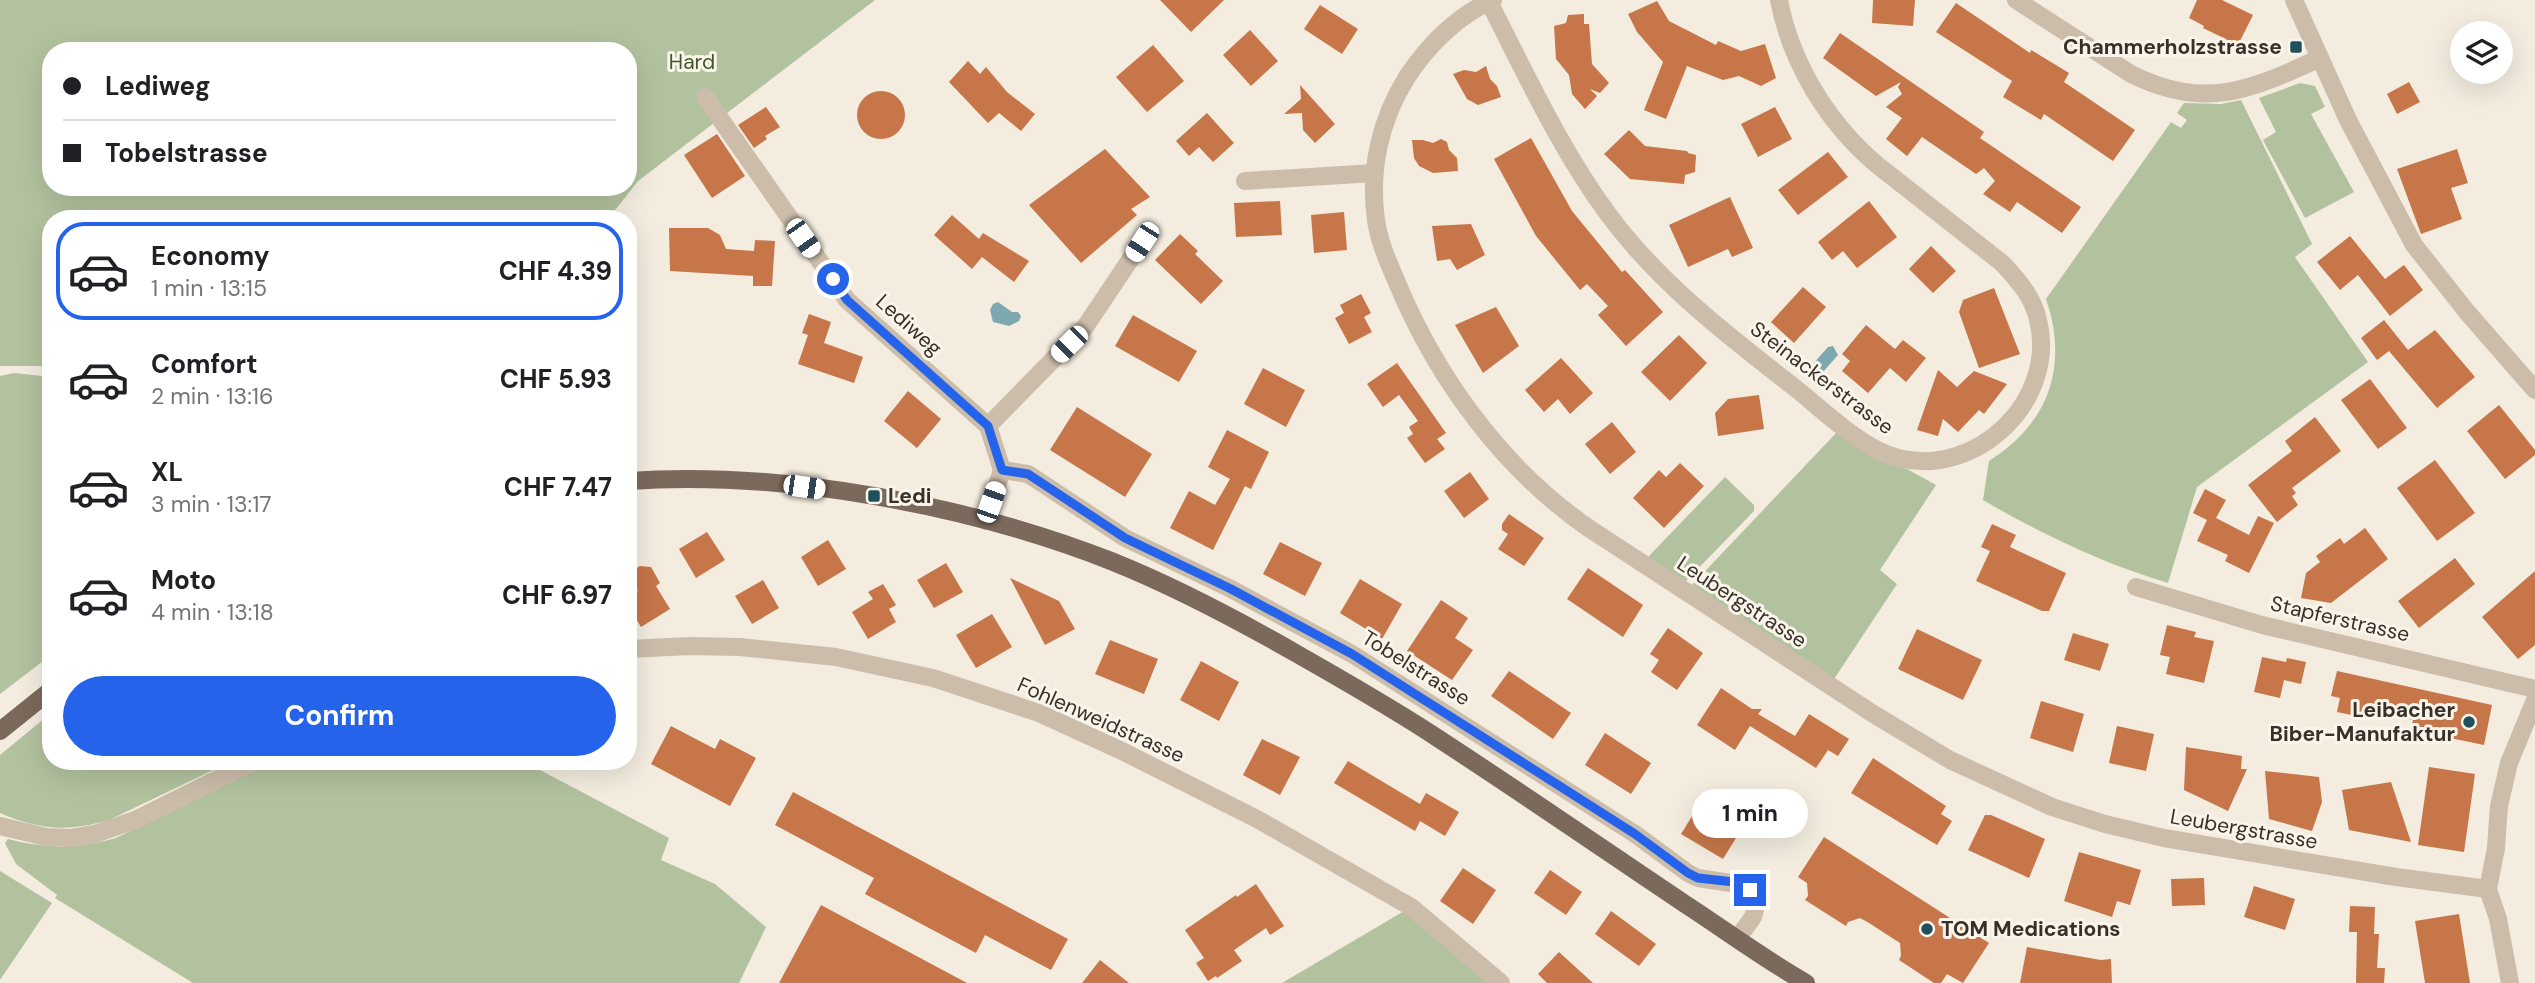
<!DOCTYPE html>
<html lang="en">
<head>
<meta charset="utf-8">
<style>
	body { margin:0; font-family:"DM Sans",sans-serif; background:#f2f2f2; color:#202124; height:100vh; display:flex; flex-direction:column; font-size:26px; white-space:nowrap }
	* { box-sizing:border-box; margin:0 }
	p { font-size:23px; color:#757577 }
	.icon { flex:none; width:38px; height:38px; fill:none; stroke:currentColor; stroke-width:2; stroke-linecap:round; stroke-linejoin:round }
	.map { position:relative; flex:1; overflow:hidden }
	.panel { position:absolute; left:42px; top:210px; width:595px; height:560px; display:flex; flex-direction:column; background:#fff; border-radius:28px; box-shadow:0 7px 28px #0002 }
	.panel>* { flex:none }
	.banner { position:absolute; left:42px; top:42px; width:595px; height:154px; border-radius:28px; box-shadow:0 7px 28px #0002; display:grid; align-content:center; height:154px; padding:0 21px; background:#fff }
	.controls { position:absolute; left:2450px; top:21px; display:grid; gap:14px }
	.controls a { display:grid; place-items:center; width:63px; height:63px; border-radius:50%; background:#fff; box-shadow:0 7px 28px #0002; font-size:35px }
	.end { position:absolute; width:32px; height:32px; margin:-16px; border:9px solid #2563eb; background:#fff; box-shadow:0 0 0 4px #fff }
	.from { border-radius:50% }
	.bubble { position:absolute; height:49px; border-radius:24px; background:#fff; box-shadow:0 7px 28px #0002; font-size:23px; font-weight:700; line-height:49px; text-align:center }
	.car { position:absolute; width:21px; height:42px; margin:-21px -10px; border-radius:9px; box-shadow:0 0 5px 2px #0007; background:linear-gradient(#fff 24%,#345 0 40%,#fff 0 76%,#345 0 86%,#fff 0) }
	.banner b { display:flex; align-items:center; gap:24px; height:66px; font-size:26px }
	.banner b+b { border-top:2px solid #e0e0e0 }
	.banner i { width:18px; height:18px; background:#202124 }
	ul { padding:12px 0 0; list-style:none }
	li { display:flex; align-items:center; gap:21px; height:98px; margin:0 14px 10px; padding:0 7px; border:4px solid transparent; border-radius:28px }
	li div { flex:1 }
	li b { display:block; font-size:26px }
	li em { font-style:normal; font-weight:700 }
	li.selected { border-color:#2563eb }
	li>.icon { width:63px; height:63px; stroke-width:1.5 }
	.action { display:flex; gap:14px; margin-top:auto; padding:14px 21px }
	.action a { flex:1; height:80px; border-radius:42px; background:#2563eb; color:#fff; font-size:28px; font-weight:700; line-height:80px; text-align:center }
	.map>svg:first-child { display:block }
	.green { fill:#b2c29e; fill-rule:evenodd }
	.water { fill:#7da8b0 }
	.building { fill:#c67649 }
	.lines { fill:none; stroke-linecap:round; stroke-linejoin:round }
	.minor { stroke:#cbbdaa; stroke-width:18 }
	.major { stroke:#7b695b; stroke-width:18 }
	.route { stroke:#2563eb; stroke-width:9 }
	.poi-dot { fill:#1f505b; stroke:#faf5eb; stroke-width:2.5 }
	.labels { text-anchor:middle; dominant-baseline:central; stroke-width:6; stroke-linejoin:round; paint-order:stroke }
	.poi-label { font-size:21px; font-weight:bold; fill:#39302a; stroke:#faf5eb; text-anchor:end }
	.park-label { font-size:21px; fill:#43572d; stroke:#faf5eb }
	.street-label { font-size:21px; fill:#39302a; stroke:#faf5eb }
</style>
</head>
<body>
<div class="map">
<svg width="2535" height="983" viewBox="0 0 2535 983">
	<rect width="100%" height="100%" fill="#f3ecdf"/>
	<g class="green">
		<path d="M0,0H875L638,181L608,219H51V366H0ZM51,51H628V187H51Z"/>
		<path d="M2300,83L2315,86L2325,107L2311,114L2354,192L2305,218L2263,140L2276,132L2259,98Z"/>
		<path d="M2241,100L2312,244L2295,257L2368,362L2197,487L2168,583C2104,564 2041,534 1983,500L1989,461C2049,423 2069,366 2046,299L2171,122L2181,128L2187,120L2177,113L2184,103L2221,104Z"/>
		<path d="M14,373L51,377V655L0,694V376Z"/>
		<path d="M1838,431L1885,462L1907,469L1936,485L1880,570L1897,584L1834,679L1692,585Z"/>
		<path d="M1725,477L1754,505V511L1686,581L1648,557Z"/>
		<path d="M51,713V761H232L109,820C68,832 39,830 0,813V755Z"/>
		<path d="M274,761H523L669,838L661,860L715,884L766,927L739,983H193L55,898L57,895L16,864L5,843L8,839C47,849 76,849 116,838Z"/>
		<path d="M0,871L52,903L0,980Z"/>
		<path d="M1411,907L1501,983H1282Z"/>
	</g>
	<g class="water">
		<path d="M998,302L1012,312H1018L1021,316L1019,321L1009,326L993,322L990,310L993,304Z"/>
		<path d="M1833,346L1838,355L1822,373L1813,364L1828,347Z"/>
	</g>
	<g class="building">
		<path d="M1160,0H1224L1191,32Z"/>
		<path d="M1873,0H1915L1913,26L1872,23Z"/>
		<path d="M2197,0H2222L2253,15L2238,45L2203,28L2204,26L2189,18Z"/>
		<path d="M1657,1L1669,21L1716,45L1718,41L1741,51L1765,44L1776,78L1761,86L1739,76L1723,80L1687,66L1666,119L1644,110L1663,62L1637,32L1628,14Z"/>
		<path d="M1956,3L2030,53L2031,50L2069,73L2064,82L2135,130L2113,161L2044,114L2041,120L2003,97L2012,81L1936,32Z"/>
		<path d="M1320,5L1358,29L1342,54L1304,29Z"/>
		<path d="M1584,14V24H1589L1592,64L1609,83L1600,93L1590,89L1597,96L1585,109L1572,94L1569,75L1556,59L1554,26L1566,23L1568,15Z"/>
		<path d="M1250,30L1278,61L1251,86L1223,55Z"/>
		<path d="M1840,33L1984,132L1980,138L2081,207L2062,233L2017,202L2010,212L1983,194L1995,181L1984,168L1976,174L1922,137L1907,156L1886,139L1902,118L1886,107L1902,94L1898,87L1901,82L1876,96L1823,58Z"/>
		<path d="M1153,45L1184,81L1147,112L1116,77Z"/>
		<path d="M968,61L980,74L986,67L1007,92L1035,114L1021,131L999,113L988,123L949,82Z"/>
		<path d="M1486,66L1490,79L1497,86L1501,97L1478,105L1467,99L1453,74L1464,70L1476,72Z"/>
		<path d="M2409,82L2420,102L2397,114L2387,94Z"/>
		<path d="M1300,85L1335,124L1315,143L1303,130L1302,113L1284,114L1301,99Z"/>
		<circle cx="881" cy="115" r="24"/>
		<path d="M766,107L780,127L765,136L767,139L754,148L738,125Z"/>
		<path d="M1775,107L1792,139L1758,157L1741,124Z"/>
		<path d="M1207,113L1234,143L1213,162L1199,147L1189,156L1176,141Z"/>
		<path d="M1629,130L1645,146L1687,151L1688,153L1696,155L1695,172L1685,175L1684,184L1630,179L1604,154Z"/>
		<path d="M717,134L745,176L712,198L684,155Z"/>
		<path d="M1531,138L1572,211L1622,272L1625,270L1663,312L1626,346L1598,315L1608,306L1587,284L1580,290L1536,236L1494,159Z"/>
		<path d="M1441,139L1447,142L1449,150L1457,158L1458,171L1433,173L1419,166L1414,158L1412,140H1423L1433,143Z"/>
		<path d="M1105,149L1150,197L1131,209L1137,215L1081,263L1029,205Z"/>
		<path d="M2457,149L2468,183L2451,188L2462,219L2421,234L2397,169Z"/>
		<path d="M1828,152L1848,177L1798,215L1778,190Z"/>
		<path d="M1730,197L1753,248L1732,257L1728,249L1688,267L1669,225Z"/>
		<path d="M1280,201L1282,235L1236,237L1234,203Z"/>
		<path d="M1869,201L1897,237L1857,268L1843,251L1832,260L1818,242Z"/>
		<path d="M1344,212L1347,250L1314,253L1311,215Z"/>
		<path d="M952,215L979,239L983,233L1029,261L1014,282L982,257L972,269L934,235Z"/>
		<path d="M1471,224L1485,255L1457,270L1450,259L1437,261L1432,226Z"/>
		<path d="M669,228H708L720,235L726,249L754,251L755,240L775,241L772,286H753V276L670,271Z"/>
		<path d="M1180,234L1198,251L1195,254L1223,281L1201,304L1155,260Z"/>
		<path d="M2350,236L2385,279L2404,265L2423,290L2390,316L2358,275L2340,290L2317,262Z"/>
		<path d="M1931,246L1956,271L1933,293L1909,269Z"/>
		<path d="M1803,287L1826,307L1794,343L1771,322Z"/>
		<path d="M1994,288L2020,354L1979,368L1959,312L1963,300Z"/>
		<path d="M1361,294L1371,313L1364,317L1372,332L1349,344L1335,318L1344,313L1340,305Z"/>
		<path d="M1496,307L1519,346L1483,373L1455,325Z"/>
		<path d="M809,314L831,322L824,343L863,357L854,383L798,364L808,335L802,333Z"/>
		<path d="M1133,315L1197,351L1179,382L1115,346Z"/>
		<path d="M2384,320L2408,350L2435,330L2475,377L2437,408L2389,351L2377,360L2361,338Z"/>
		<path d="M1866,325L1895,349L1903,340L1926,358L1906,382L1890,368L1868,393L1842,371L1850,361L1842,354Z"/>
		<path d="M1679,335L1707,363L1670,401L1641,372Z"/>
		<path d="M1561,358L1593,393L1570,414L1558,399L1544,412L1525,390Z"/>
		<path d="M1397,363L1446,433L1437,439L1445,449L1425,463L1407,438L1413,434L1409,427L1418,421L1399,395L1383,407L1367,384Z"/>
		<path d="M1263,368L1305,390L1286,427L1244,404Z"/>
		<path d="M1938,370L1957,387L1974,371L2007,384L1984,414L1979,410L1958,432L1943,419L1938,436L1917,430Z"/>
		<path d="M2370,379L2407,428L2378,449L2341,400Z"/>
		<path d="M908,391L941,419L917,448L884,421Z"/>
		<path d="M1759,395L1764,429L1718,436L1715,413L1728,399Z"/>
		<path d="M2499,405L2535,450V455L2505,479L2467,431Z"/>
		<path d="M1077,407L1152,454L1125,497L1050,450Z"/>
		<path d="M2315,417L2341,451L2292,488L2296,493L2292,496L2298,505L2277,522L2248,485L2292,451L2285,441Z"/>
		<path d="M1612,422L1636,452L1610,474L1585,444Z"/>
		<path d="M1227,430L1269,452L1251,489L1245,486L1213,550L1170,528L1189,491L1215,505L1230,479L1208,467Z"/>
		<path d="M2435,460L2475,513L2437,541L2397,488Z"/>
		<path d="M1680,463L1704,486L1664,528L1633,498L1659,470L1666,477Z"/>
		<path d="M1470,472L1489,499L1464,518L1444,491Z"/>
		<path d="M2205,489L2226,500L2216,518L2249,535L2258,516L2274,523L2249,573L2225,561L2228,555L2197,541L2207,520L2193,513Z"/>
		<path d="M1509,514L1544,538L1524,566L1498,549L1508,534L1502,530V524Z"/>
		<path d="M1992,524L2016,535L2010,547L2066,573L2049,611H2042L1976,581L1990,551L1981,547Z"/>
		<path d="M2365,528L2388,559L2331,603L2301,598L2306,573L2320,562L2316,556L2340,538L2344,544Z"/>
		<path d="M707,532L725,560L696,578L679,549Z"/>
		<path d="M828,540L846,569L818,586L801,557Z"/>
		<path d="M1280,542L1322,563L1305,596L1263,574Z"/>
		<path d="M2455,558L2475,584L2419,628L2398,601Z"/>
		<path d="M946,563L963,592L934,608L917,580Z"/>
		<path d="M640,566L651,567L660,583L656,586L670,609L641,627L628,606V596L638,591L628,573Z"/>
		<path d="M1588,568L1643,605L1623,637L1567,599Z"/>
		<path d="M2535,571V645L2518,659L2482,617Z"/>
		<path d="M1010,578L1059,601L1075,629L1045,645Z"/>
		<path d="M1360,579L1402,604L1382,639L1340,613Z"/>
		<path d="M763,580L779,608L752,624L735,596Z"/>
		<path d="M883,584L896,605L889,609L896,622L868,639L852,612L873,599L868,592Z"/>
		<path d="M1441,600L1468,618L1455,638L1473,650L1452,680L1407,651Z"/>
		<path d="M992,614L1012,647L976,668L956,635Z"/>
		<path d="M2167,625L2196,632L2194,637L2214,641L2204,683L2166,674L2170,657L2160,655Z"/>
		<path d="M1668,628L1703,653L1677,690L1651,672L1659,660L1650,654Z"/>
		<path d="M1917,629L1982,660L1963,700L1898,669Z"/>
		<path d="M2073,633L2109,644L2100,671L2064,660Z"/>
		<path d="M1110,640L1158,659L1144,694L1095,674Z"/>
		<path d="M2262,657L2286,662L2287,658L2306,662L2301,684L2284,680L2280,698L2254,692Z"/>
		<path d="M1201,661L1239,682L1219,721L1180,700Z"/>
		<path d="M1509,671L1571,713L1553,739L1491,696Z"/>
		<path d="M2337,671L2492,705L2484,745L2411,730L2413,720L2373,711L2371,719L2337,712L2340,698L2331,696Z"/>
		<path d="M1721,688L1752,709H1762L1758,714L1795,736L1809,714L1849,739L1838,756L1828,750L1816,768L1750,726L1735,750L1697,725Z"/>
		<path d="M2041,701L2084,714L2073,752L2030,738Z"/>
		<path d="M671,726L715,749L720,739L756,758L730,806L651,764Z"/>
		<path d="M2117,726L2154,734L2146,771L2109,763Z"/>
		<path d="M1605,733L1651,763L1631,794L1585,765Z"/>
		<path d="M1262,739L1300,757L1280,795L1243,775Z"/>
		<path d="M2186,747L2242,756L2241,769H2247L2228,811L2184,790Z"/>
		<path d="M1873,758L1946,806L1941,814L1952,821L1937,845L1851,793Z"/>
		<path d="M1348,761L1420,804L1426,793L1459,812L1445,836L1420,821L1415,831L1334,783Z"/>
		<path d="M2429,767L2475,774L2464,852L2418,845Z"/>
		<path d="M2265,771L2319,777L2322,802L2312,831L2269,819Z"/>
		<path d="M2391,782L2411,842L2349,830L2342,790Z"/>
		<path d="M793,792L1068,939L1051,970L985,935L976,953L865,894L874,878L775,825Z"/>
		<path d="M1699,805L1741,830L1723,859L1681,834Z"/>
		<path d="M1985,815H1991L2045,839L2029,878L1968,850Z"/>
		<path d="M1824,837L1989,943L1963,983L1947,974L1941,983H1934L1899,960L1901,956L1900,943L1869,923L1860,918L1848,922L1846,926L1805,900L1808,896L1807,883L1798,877Z"/>
		<path d="M2079,852L2141,870L2130,905L2117,901L2112,917L2064,901Z"/>
		<path d="M1463,868L1496,890L1473,924L1440,901Z"/>
		<path d="M1550,870L1582,892L1566,915L1534,893Z"/>
		<path d="M2204,878L2205,905L2172,906L2171,879Z"/>
		<path d="M1256,884L1284,926L1270,935L1266,928L1234,950L1242,961L1217,978L1216,976L1208,981L1196,963L1204,958L1185,930L1236,895L1237,897Z"/>
		<path d="M2254,886L2295,899L2285,930L2244,917Z"/>
		<path d="M821,905L967,983H779Z"/>
		<path d="M2350,906L2375,907L2374,934H2379L2377,968H2385L2384,983H2356L2357,932H2349Z"/>
		<path d="M1611,911L1656,944L1639,966L1595,934Z"/>
		<path d="M2459,914L2470,983H2425L2415,921Z"/>
		<path d="M2027,947L2101,960L2111,959L2112,983H2020Z"/>
		<path d="M1559,952L1593,983H1547L1538,974Z"/>
		<path d="M1100,960L1129,983H1082Z"/>
	</g>
	<g class="lines">
		<g class="minor">
			<path d="M1493,0C1458,15 1428,45 1407,77C1380,120 1369,170 1376,220C1379,242 1389,264 1398,285C1438,380 1504,470 1590,529L1875,715L1950,760L2052,807L2105,824L2164,838L2396,877L2488,889"/>
			<path d="M2016,0L2131,74C2205,111 2251,90 2320,58"/>
			<path d="M2294,0L2348,120L2414,245L2467,312L2535,390"/>
			<path d="M1489,2C1526,74 1560,149 1608,214C1659,283 1727,335 1794,387C1823,410 1862,449 1898,458C1977,478 2058,400 2038,320C2033,297 2018,280 2002,263L1876,164C1827,122 1791,63 1779,0"/>
			<path d="M705,97L847,300L988,426L1002,470L986,521"/>
			<path d="M1245,181L1374,173"/>
			<path d="M988,426L1085,327L1142,242"/>
			<path d="M1002,470L1028,474L1125,538L1231,589L1352,654L1635,834L1688,873L1698,878L1744,885L1753,895L1755,910L1753,917L1737,939"/>
			<path d="M2136,587L2262,625L2535,689"/>
			<path d="M628,649L690,646L740,647L836,657L933,678L1039,713L1122,751L1257,819L1411,907L1501,983"/>
			<path d="M0,826L46,837L71,838L95,834L135,820L254,761"/>
			<path d="M2510,983L2498,919L2488,889L2496,848L2499,806L2509,763L2535,700"/>
		</g>
		<g class="major">
			<path d="M628,481C782,470 968,505 1111,561C1176,587 1238,620 1299,655C1346,682 1394,709 1439,739C1522,793 1603,849 1685,904C1725,930 1764,959 1806,983"/>
			<path d="M0,731L51,690"/>
		</g>
	</g>
	<g class="lines">
		<path class="route" d="M833,279L847,300L988,426L1002,470L1028,474L1125,538L1231,589L1352,654L1635,834L1688,873L1698,878L1734,882L1750,890"/>
	</g>
	<g class="poi-dot">
		<rect x="2289" y="40" width="14" height="14" rx="3.5"/>
		<rect x="867" y="489" width="14" height="14" rx="3.5"/>
		<circle cx="2469" cy="722" r="7"/>
		<circle cx="1927" cy="929" r="7"/>
	</g>
	<g class="labels">
		<g class="poi-label">
			<text x="2282" y="47">Chammerholzstrasse</text>
			<text x="888" y="496" text-anchor="start">Ledi</text>
			<text x="2455" y="710">Leibacher<tspan x="2455" dy="24">Biber-Manufaktur</tspan></text>
			<text x="1941" y="929" text-anchor="start">TOM Medications</text>
		</g>
		<g class="park-label">
			<text x="692" y="62">Hard</text>
		</g>
		<g class="street-label">
			<text transform="translate(909 325) rotate(42)">Lediweg</text>
			<text transform="translate(1822 378) rotate(37)">Steinackerstrasse</text>
			<text transform="translate(1742 602) rotate(33)">Leubergstrasse</text>
			<text transform="translate(2340 619) rotate(13)">Stapferstrasse</text>
			<text transform="translate(1416 668) rotate(32)">Tobelstrasse</text>
			<text transform="translate(1101 720) rotate(24)">Fohlenweidstrasse</text>
			<text transform="translate(2244 829) rotate(10)">Leubergstrasse</text>
		</g>
	</g>
</svg>
<div class="controls">
<a><svg class="icon" aria-label="layers" viewBox="0 0 24 24"><path d="M12 4l9 5-9 5-9-5zM3 14l9 5 9-5"/></svg></a>
</div>
<i class="end from" style="left:833px;top:279px"></i>
<i class="end" style="left:1750px;top:890px"></i>
<div class="bubble" style="left:1692px;top:789px;width:116px">1 min</div>
<i class="car" style="left:803px;top:238px;rotate:145deg"></i>
<i class="car" style="left:1142px;top:242px;rotate:213deg"></i>
<i class="car" style="left:1069px;top:344px;rotate:225deg"></i>
<i class="car" style="left:804px;top:487px;rotate:98deg"></i>
<i class="car" style="left:991px;top:502px;rotate:19deg"></i>
<div class="banner">
<b><i class="from"></i>Lediweg</b>
<b><i></i>Tobelstrasse</b>
</div>
<section class="panel">
<ul>
<li class="selected"><svg class="icon" aria-label="car" viewBox="0 0 24 24"><path d="M5 17H2v-5l4-1 3-4h7l3 4 3 1v5h-3M9 17h6M6 11h13"/><circle cx="7" cy="17" r="2"/><circle cx="17" cy="17" r="2"/></svg><div><b>Economy</b><p>1 min · 13:15</p></div><em>CHF 4.39</em></li>
<li><svg class="icon" aria-label="car" viewBox="0 0 24 24"><path d="M5 17H2v-5l4-1 3-4h7l3 4 3 1v5h-3M9 17h6M6 11h13"/><circle cx="7" cy="17" r="2"/><circle cx="17" cy="17" r="2"/></svg><div><b>Comfort</b><p>2 min · 13:16</p></div><em>CHF 5.93</em></li>
<li><svg class="icon" aria-label="car" viewBox="0 0 24 24"><path d="M5 17H2v-5l4-1 3-4h7l3 4 3 1v5h-3M9 17h6M6 11h13"/><circle cx="7" cy="17" r="2"/><circle cx="17" cy="17" r="2"/></svg><div><b>XL</b><p>3 min · 13:17</p></div><em>CHF 7.47</em></li>
<li><svg class="icon" aria-label="car" viewBox="0 0 24 24"><path d="M5 17H2v-5l4-1 3-4h7l3 4 3 1v5h-3M9 17h6M6 11h13"/><circle cx="7" cy="17" r="2"/><circle cx="17" cy="17" r="2"/></svg><div><b>Moto</b><p>4 min · 13:18</p></div><em>CHF 6.97</em></li>
</ul>
<div class="action"><a>Confirm</a></div>
</section>
</div>
</body>
</html>
